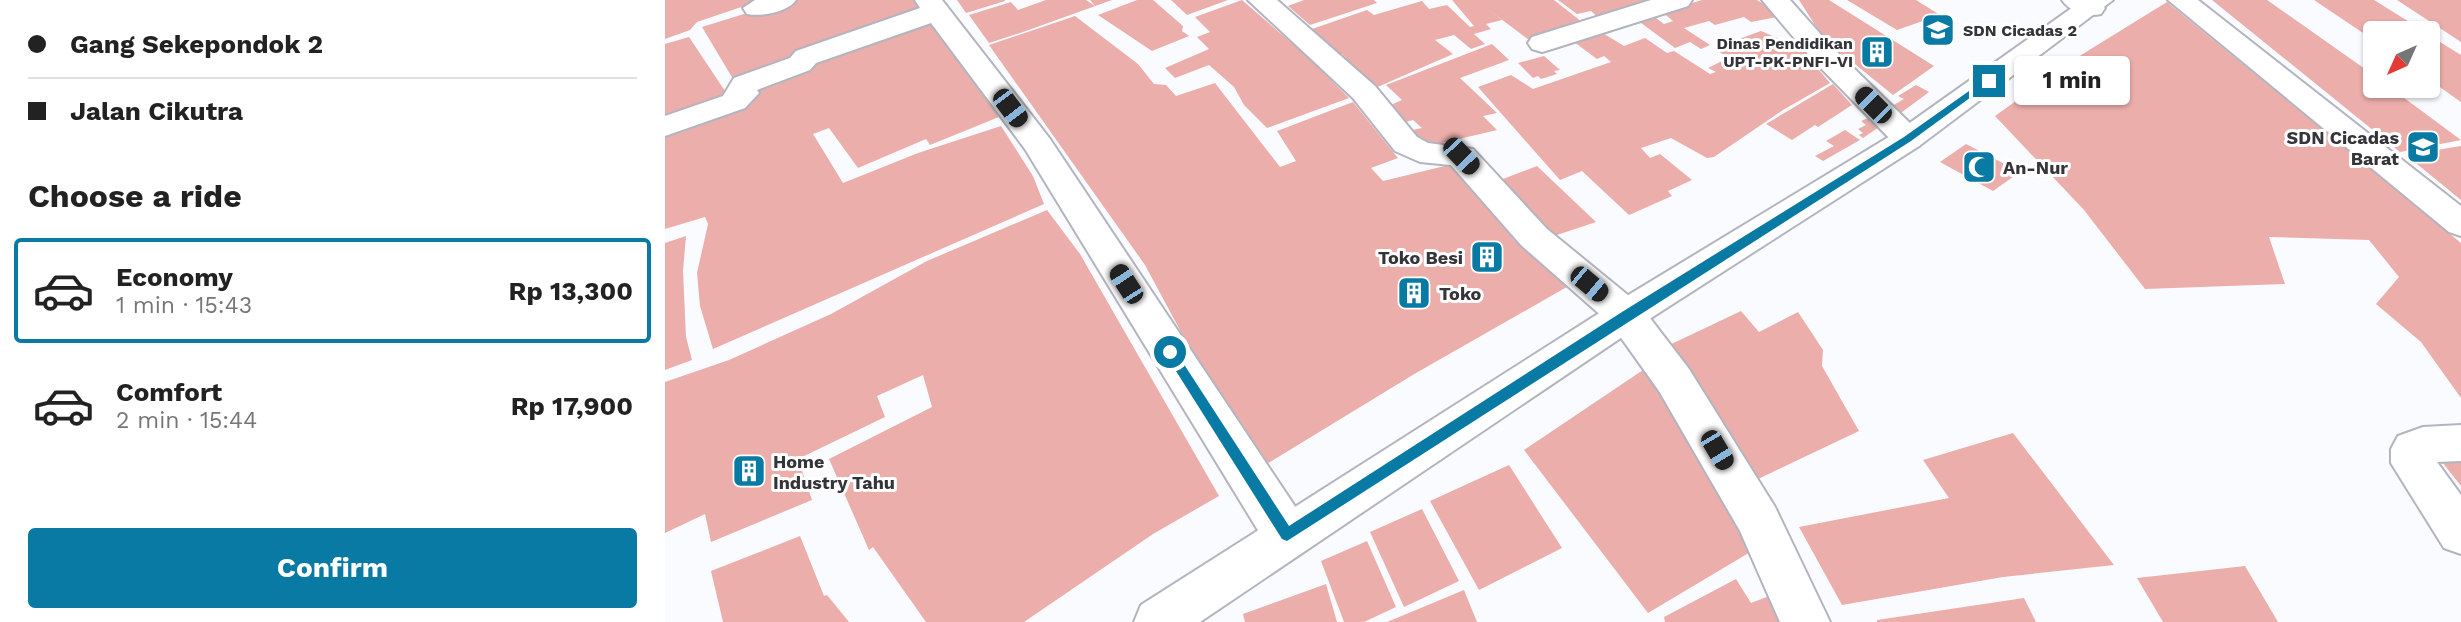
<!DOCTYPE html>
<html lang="en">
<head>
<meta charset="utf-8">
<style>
	body { margin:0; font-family:"Work Sans",sans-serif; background:#f6f6f6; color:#222; height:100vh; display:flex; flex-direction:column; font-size:26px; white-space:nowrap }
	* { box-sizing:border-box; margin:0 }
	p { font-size:23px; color:#767676 }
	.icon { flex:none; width:38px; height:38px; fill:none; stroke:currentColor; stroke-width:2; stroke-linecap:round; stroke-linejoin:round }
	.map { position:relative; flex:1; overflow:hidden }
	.panel { display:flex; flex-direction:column; background:#fff; width:665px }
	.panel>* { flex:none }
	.guide { display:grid; align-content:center; height:154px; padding:0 28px; background:#fff }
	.needle { width:46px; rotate:225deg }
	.controls { position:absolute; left:1698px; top:21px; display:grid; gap:14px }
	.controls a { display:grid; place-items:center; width:77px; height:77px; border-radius:7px; background:#fff; box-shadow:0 2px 5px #0004; font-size:35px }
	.end { position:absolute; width:32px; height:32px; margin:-16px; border:9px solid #097aa3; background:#fff; box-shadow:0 0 0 4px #fff }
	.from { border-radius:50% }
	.bubble { position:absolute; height:49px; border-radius:7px; background:#fff; box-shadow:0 2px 5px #0004; font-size:23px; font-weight:700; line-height:49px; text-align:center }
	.car { position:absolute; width:21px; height:42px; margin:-21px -10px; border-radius:9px; box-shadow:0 0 5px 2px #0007; background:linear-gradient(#222 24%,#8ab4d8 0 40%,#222 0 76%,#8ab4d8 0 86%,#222 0) }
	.guide b { display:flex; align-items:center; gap:24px; height:66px; font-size:26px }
	.guide b+b { border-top:2px solid #e0e0e0 }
	.guide i { width:18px; height:18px; background:#222 }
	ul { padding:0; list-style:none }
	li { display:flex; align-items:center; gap:21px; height:105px; margin:0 14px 10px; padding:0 14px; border:4px solid transparent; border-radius:7px }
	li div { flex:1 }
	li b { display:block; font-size:26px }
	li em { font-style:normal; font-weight:700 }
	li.current { border-color:#097aa3 }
	li>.icon { width:63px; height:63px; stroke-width:1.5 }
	h2 { padding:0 28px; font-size:32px; line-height:84px }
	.button { display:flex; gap:14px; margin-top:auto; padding:14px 28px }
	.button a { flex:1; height:80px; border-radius:7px; background:#097aa3; color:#fff; font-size:28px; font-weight:700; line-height:80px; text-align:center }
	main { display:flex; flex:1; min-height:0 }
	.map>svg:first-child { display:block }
	.building { fill:#ebaeab }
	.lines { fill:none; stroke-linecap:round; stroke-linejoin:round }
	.minor-casing { stroke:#b2b5bf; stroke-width:4 }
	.secondary-casing { stroke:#b2b5bf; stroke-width:4 }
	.minor { fill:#fff; fill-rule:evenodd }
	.secondary { fill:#fff; fill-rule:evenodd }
	.route { fill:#097aa3 }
	.labels { text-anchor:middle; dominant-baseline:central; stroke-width:6; stroke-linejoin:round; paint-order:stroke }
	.far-poi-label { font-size:16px; font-weight:bold; fill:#343539; stroke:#fff; text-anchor:start }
	.poi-label { font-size:18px; font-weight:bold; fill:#343539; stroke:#fff; text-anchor:start }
</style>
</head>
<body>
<main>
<section class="panel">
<div class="guide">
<b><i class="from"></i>Gang Sekepondok 2</b>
<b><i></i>Jalan Cikutra</b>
</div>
<h2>Choose a ride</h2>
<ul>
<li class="current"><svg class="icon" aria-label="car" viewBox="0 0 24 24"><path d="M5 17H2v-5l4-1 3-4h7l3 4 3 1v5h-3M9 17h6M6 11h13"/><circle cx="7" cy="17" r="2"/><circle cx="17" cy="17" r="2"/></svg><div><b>Economy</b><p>1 min · 15:43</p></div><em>Rp 13,300</em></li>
<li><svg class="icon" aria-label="car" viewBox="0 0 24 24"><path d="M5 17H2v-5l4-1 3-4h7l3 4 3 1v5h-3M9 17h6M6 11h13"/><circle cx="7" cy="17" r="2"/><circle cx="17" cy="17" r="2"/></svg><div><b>Comfort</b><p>2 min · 15:44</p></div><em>Rp 17,900</em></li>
</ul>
<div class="button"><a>Confirm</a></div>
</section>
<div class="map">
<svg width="1796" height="622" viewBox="0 0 1796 622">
	<rect width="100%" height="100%" fill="#fafbff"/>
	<g class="building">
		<path d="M0,0H94V1L32,22L25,30L0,39Z"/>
		<path d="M124,0H253L262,13L71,84L37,27Z"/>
		<path d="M292,0H340V1L301,13Z"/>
		<path d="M381,0H421L430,6L425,0H447L358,32L324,43L304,15L346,2L353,10Z"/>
		<path d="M472,0H488L518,26L517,31L524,36L487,51L433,15Z"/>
		<path d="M506,0H563L522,15Z"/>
		<path d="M577,0L645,59L684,98L602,128L579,105L569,87L544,65L510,78L500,68L544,49L532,37L545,32L530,17Z"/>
		<path d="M639,0H709L712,3L645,25L623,6Z"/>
		<path d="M787,0H889L917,22L879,32L881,35L864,40L820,7L837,20L821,24L826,29L809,34L820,44L806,49L789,35L770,40L788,54L701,92L694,73L677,54L668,57L660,48L666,46L647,29L702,10L709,15L757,1L764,9L782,5L805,27L809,26Z"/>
		<path d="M893,0H999L938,22L926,11L912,14Z"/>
		<path d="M1037,0H1092L1104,7L1112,17L1086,22L1079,17L1050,25L1044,21L1019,28L1045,45L1036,49L1025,42L1010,48L972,20L987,15L999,24L1008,21L997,12Z"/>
		<path d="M1134,0H1164L1269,66L1228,95L1159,39Z"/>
		<path d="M1182,0H1251L1275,15L1232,30Z"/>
		<path d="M1547,0H1602L1710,76V86H1723L1796,140L1735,152Z"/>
		<path d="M1649,0H1709L1762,33H1710V41Z"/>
		<path d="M1732,0H1796V42L1761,19Z"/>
		<path d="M1502,2L1796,243V398L1756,342L1711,304L1734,277L1704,240L1604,237L1620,284L1480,289L1419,210L1330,116L1408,60Z"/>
		<path d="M410,16L473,64L489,84L501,85L511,96L550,83L615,167L631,161L612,131L688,102L733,158L706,168L718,181L792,163L849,240L907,284L751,373L595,468L546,388L480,265L324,45Z"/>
		<path d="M266,17L292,48L305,76L334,117L265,145L261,139L193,168L164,128L148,134L178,183L253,153L336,126L368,176L379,204L48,349L35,306L32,273L43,224L40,217L0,229V131L85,86Z"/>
		<path d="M1096,31L1119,41L1127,38L1165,83L1118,110L1049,157L1042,158L1006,138L976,148L985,158L995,154L1027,180L1003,191L1007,196L964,215L917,171L895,180L813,87L846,75L868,89L946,62L939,56L932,59L909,42L936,32L959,46L980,38L1002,53L1009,51L1045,74L1051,72L1043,68L1063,58L1049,48Z"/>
		<path d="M1762,34L1796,55V102L1762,78Z"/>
		<path d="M24,37L66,100L0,123V44Z"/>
		<path d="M827,44L844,60L795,78L832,113L818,116L832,130L760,147L747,130L757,128L748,120L736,123L721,107L737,100L721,85Z"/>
		<path d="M879,56L895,70L889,71L892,74L876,79L873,76L868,78L853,63Z"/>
		<path d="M1168,84L1187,105L1153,127L1150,125L1127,140L1101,124Z"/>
		<path d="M1251,85L1264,92L1229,118L1220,110L1239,99L1233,96Z"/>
		<path d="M1203,118L1214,127L1198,138L1194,135L1198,133L1193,129L1201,125L1196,121Z"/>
		<path d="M1180,130L1195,140L1158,161L1150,156L1169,146L1161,141Z"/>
		<path d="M1301,144L1355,172L1328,191L1275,162Z"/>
		<path d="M1796,146V200L1741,155Z"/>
		<path d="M872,166L931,222L880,239L838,179Z"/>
		<path d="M382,210L415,254L554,496L488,534L359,622H261L208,547L204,550L164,459L267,407L258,375L212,396L220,417L133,459L147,500L46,542L40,514L0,533V382L64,360L166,314L262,261Z"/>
		<path d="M21,236L18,271L21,337L27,360L0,370V243Z"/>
		<path d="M1076,311L1094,332L1133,312L1158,350L1157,366L1194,431L1091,480L998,348Z"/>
		<path d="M981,368L1092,548L983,613L859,450Z"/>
		<path d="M1348,433L1449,565L1338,577L1177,605L1134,527L1284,498L1258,460Z"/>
		<path d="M1796,456V486L1773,457Z"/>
		<path d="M844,465L897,548L814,590L765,501Z"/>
		<path d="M757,509L794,581L739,607L705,532Z"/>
		<path d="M135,536L159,596L162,595L184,622H58L46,571Z"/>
		<path d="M702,541L731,607L699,622H679L656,561Z"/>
		<path d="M1580,566L1613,622H1498L1472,578Z"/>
		<path d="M1071,579L1086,603L1107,595L1120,622H1000L999,617Z"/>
		<path d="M661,584L672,622H580L578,614Z"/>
		<path d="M799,590L812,622H722Z"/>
		<path d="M1359,598L1371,622H1212V620Z"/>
	</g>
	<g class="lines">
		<defs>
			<g id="minor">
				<path d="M90,0H131C123,12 96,17 82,14L78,8Z"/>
				<path d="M250,0H277L385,139L639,520L645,535L639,550L622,556L605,550L360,149L266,23L151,63L145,70L92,90L94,93L80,108L0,136V116L58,96L69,78L125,58L131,51L255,8Z"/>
				<path d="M583,0H612L710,86L752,137L763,143L808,149L882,229L975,305L1024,369L1110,507L1165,622H1115L1075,531L994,391L947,325L856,245L786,165L755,162L730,151L688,98Z"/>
				<path d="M986,0H1027L1023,6L887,49L877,52L867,49L863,43L867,37Z"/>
				<path d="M1097,0H1125L1167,47L1254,132L1259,139L1254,146L1243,149L1232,146L1147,59Z"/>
				<path d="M1397,0H1431L1440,8L1436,14C1422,17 1405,12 1397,0Z"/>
				<path d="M1503,0H1533L1796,206V236L1784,232Z"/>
				<path d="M1796,425V461L1772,462L1796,495V554L1779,548L1726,463V449L1733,436L1758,427Z"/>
			</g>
			<path id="secondary" d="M1418,0H1448L1254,146L975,325L535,622H469L476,605L947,305L1232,132Z"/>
		</defs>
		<use href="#minor" class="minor-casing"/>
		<use href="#secondary" class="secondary-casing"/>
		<use href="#minor" class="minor"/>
		<use href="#secondary" class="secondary"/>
	</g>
	<path class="route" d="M1321,79L1328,81L1246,141L622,541L617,539L499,352L505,348L509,349L624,526L957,312L1239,137Z"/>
	<defs>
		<symbol id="school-square" viewBox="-11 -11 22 22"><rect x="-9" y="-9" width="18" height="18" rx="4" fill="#097aa3" stroke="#fff"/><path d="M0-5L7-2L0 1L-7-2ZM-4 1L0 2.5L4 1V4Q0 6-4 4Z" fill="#fff"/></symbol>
		<symbol id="building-square" viewBox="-11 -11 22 22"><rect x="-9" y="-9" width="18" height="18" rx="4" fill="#097aa3" stroke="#fff"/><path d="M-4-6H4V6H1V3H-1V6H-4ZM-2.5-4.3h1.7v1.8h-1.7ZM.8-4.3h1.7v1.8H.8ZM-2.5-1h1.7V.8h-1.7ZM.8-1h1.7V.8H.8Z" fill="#fff"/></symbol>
		<symbol id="mosque-square" viewBox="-11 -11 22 22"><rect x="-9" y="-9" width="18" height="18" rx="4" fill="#097aa3" stroke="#fff"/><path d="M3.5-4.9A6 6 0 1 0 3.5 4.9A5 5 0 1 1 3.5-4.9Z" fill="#fff"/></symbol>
	</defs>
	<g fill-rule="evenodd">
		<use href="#school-square" x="1254" y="11" width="38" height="38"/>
		<use href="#building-square" x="1193" y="33" width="38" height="38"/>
		<use href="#school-square" x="1739" y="128" width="38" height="38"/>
		<use href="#mosque-square" x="1295" y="148" width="38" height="38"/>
		<use href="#building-square" x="803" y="238" width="38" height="38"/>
		<use href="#building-square" x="730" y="274" width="38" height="38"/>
		<use href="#building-square" x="65" y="452" width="38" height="38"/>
	</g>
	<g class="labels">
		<g class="far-poi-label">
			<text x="1298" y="30">SDN Cicadas 2</text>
			<text x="1188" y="43" text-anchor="end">Dinas Pendidikan<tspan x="1188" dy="18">UPT-PK-PNFI-VI</tspan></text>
		</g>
		<g class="poi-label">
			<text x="1734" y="137" text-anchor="end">SDN Cicadas<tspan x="1734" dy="21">Barat</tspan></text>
			<text x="1338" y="167">An-Nur</text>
			<text x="798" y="257" text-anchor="end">Toko Besi</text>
			<text x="774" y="293">Toko</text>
			<text x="108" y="461">Home<tspan x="108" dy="21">Industry Tahu</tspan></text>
		</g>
	</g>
</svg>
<div class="controls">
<a><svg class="needle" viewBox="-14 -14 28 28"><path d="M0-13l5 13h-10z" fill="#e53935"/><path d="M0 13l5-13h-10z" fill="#767676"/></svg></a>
</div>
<i class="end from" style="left:505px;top:352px"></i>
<i class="end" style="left:1324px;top:81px"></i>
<div class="bubble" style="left:1349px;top:56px;width:116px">1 min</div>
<i class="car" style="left:1208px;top:105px;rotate:315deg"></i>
<i class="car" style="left:345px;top:108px;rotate:143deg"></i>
<i class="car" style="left:796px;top:156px;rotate:136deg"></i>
<i class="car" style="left:461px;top:284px;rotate:327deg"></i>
<i class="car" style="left:924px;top:284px;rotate:130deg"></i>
<i class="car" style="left:1052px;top:450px;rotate:149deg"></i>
</div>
</main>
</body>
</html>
